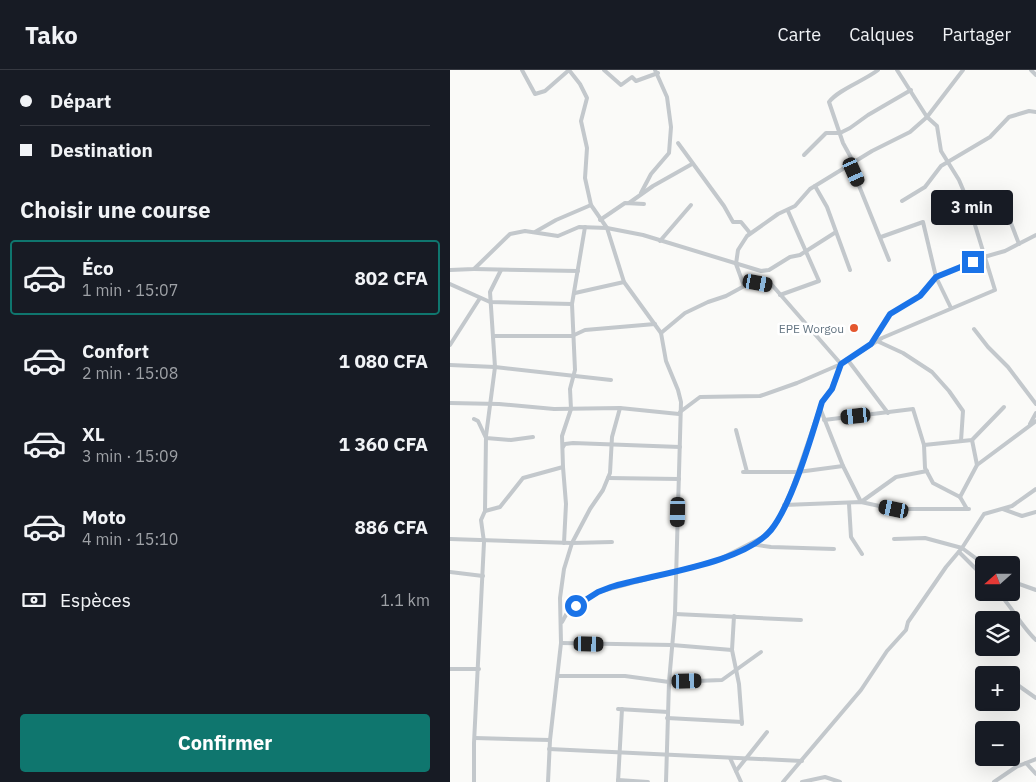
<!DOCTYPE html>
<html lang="fr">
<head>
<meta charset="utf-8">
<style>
	body { margin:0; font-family:"IBM Plex Sans",sans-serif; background:#20242c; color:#f1f3f6; height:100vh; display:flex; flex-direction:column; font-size:19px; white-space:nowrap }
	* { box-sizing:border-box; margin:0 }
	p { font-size:16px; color:#9ea1a6 }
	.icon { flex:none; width:28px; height:28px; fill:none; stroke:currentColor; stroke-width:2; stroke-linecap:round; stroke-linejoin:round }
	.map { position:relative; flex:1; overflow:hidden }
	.sheet { display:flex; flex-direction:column; background:#171b24; width:450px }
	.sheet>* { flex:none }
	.hud { display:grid; align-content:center; height:110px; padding:0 20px; background:#171b24 }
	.needle { width:32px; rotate:249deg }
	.fabs { position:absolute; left:525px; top:486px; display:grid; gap:10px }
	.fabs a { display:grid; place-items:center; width:45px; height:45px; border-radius:5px; background:#171b24; box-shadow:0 5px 20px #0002; font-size:25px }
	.end { position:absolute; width:22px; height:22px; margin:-11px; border:6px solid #1a73e8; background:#fff; box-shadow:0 0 0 2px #fff }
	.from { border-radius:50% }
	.bubble { position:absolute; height:35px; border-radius:5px; background:#171b24; box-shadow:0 5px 20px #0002; font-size:16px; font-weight:700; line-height:35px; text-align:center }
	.car { position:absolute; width:15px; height:30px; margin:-15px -8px; border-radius:6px; box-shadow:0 0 4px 1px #0007; background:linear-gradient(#222 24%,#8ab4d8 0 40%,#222 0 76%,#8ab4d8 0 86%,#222 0) }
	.hud b { display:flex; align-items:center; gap:18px; height:48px; font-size:19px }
	.hud b+b { border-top:1px solid #363941 }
	.hud i { width:12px; height:12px; background:#f1f3f6 }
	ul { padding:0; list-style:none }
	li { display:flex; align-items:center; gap:15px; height:75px; margin:0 10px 8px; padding:0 10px; border:2px solid transparent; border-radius:5px }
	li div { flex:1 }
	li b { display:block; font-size:19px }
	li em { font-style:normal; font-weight:700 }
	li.on { border-color:#0f766e }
	li>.icon { width:45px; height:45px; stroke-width:1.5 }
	h2 { padding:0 20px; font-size:22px; line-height:60px }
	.pay { display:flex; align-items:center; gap:12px; height:55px; padding:0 20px; font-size:19px }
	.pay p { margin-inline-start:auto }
	.button { display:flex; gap:10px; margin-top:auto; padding:10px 20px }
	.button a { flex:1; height:58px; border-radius:5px; background:#0f766e; color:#fff; font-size:20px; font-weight:700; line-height:58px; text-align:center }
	header { display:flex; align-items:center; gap:30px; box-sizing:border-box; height:70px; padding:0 25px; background:#171b24; border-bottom:1px solid #363941 }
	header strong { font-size:24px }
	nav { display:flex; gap:28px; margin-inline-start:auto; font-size:18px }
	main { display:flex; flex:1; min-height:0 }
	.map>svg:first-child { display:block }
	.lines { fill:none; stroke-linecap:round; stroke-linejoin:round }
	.minor { stroke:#c3c8cc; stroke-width:4 }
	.route { stroke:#1a73e8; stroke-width:6 }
	.poi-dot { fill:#e4572e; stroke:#fff; stroke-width:2 }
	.labels { text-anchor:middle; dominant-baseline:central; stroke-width:5; stroke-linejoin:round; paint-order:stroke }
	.poi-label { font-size:12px; fill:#657683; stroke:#fff; text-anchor:end }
</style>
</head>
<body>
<header>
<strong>Tako</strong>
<nav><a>Carte</a><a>Calques</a><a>Partager</a></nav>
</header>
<main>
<section class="sheet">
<div class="hud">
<b><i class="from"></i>Départ</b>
<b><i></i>Destination</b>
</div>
<h2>Choisir une course</h2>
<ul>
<li class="on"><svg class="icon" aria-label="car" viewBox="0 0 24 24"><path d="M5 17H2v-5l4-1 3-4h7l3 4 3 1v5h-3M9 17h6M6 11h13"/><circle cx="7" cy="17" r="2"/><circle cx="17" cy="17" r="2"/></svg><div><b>Éco</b><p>1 min · 15:07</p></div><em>802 CFA</em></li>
<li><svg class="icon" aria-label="car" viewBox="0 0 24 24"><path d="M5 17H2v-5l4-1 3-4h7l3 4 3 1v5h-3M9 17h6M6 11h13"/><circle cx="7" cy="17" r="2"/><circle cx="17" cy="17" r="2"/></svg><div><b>Confort</b><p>2 min · 15:08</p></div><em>1 080 CFA</em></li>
<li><svg class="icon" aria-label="car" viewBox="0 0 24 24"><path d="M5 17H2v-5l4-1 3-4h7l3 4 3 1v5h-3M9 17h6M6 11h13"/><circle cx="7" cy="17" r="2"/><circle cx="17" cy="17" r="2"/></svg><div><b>XL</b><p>3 min · 15:09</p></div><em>1 360 CFA</em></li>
<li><svg class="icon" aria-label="car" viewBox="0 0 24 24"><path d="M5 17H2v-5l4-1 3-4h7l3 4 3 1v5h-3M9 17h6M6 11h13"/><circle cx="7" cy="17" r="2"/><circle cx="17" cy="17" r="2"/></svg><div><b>Moto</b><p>4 min · 15:10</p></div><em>886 CFA</em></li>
</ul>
<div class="pay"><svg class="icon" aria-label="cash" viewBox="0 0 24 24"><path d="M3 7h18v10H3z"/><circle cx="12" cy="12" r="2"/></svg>Espèces<p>1.1 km</p></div>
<div class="button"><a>Confirmer</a></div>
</section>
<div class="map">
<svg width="586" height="712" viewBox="0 0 586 712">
	<rect width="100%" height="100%" fill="#fafaf8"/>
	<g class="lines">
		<g class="minor">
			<path d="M72,0L85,24L95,21L119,0L130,14L137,28L131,51L137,78L135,108L141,135L157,158L174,212L211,263L216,291L228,320L231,332L225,544L219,612L216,712"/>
			<path d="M154,0L171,15L182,7L186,11L208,3"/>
			<path d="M581,0L586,5"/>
			<path d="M228,73L274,136L283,152H291L300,163"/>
			<path d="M354,85L376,63H390L400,58L418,45L461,20"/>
			<path d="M404,93L393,73L379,32C389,19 414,11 428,0"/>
			<path d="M401,96L439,190"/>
			<path d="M365,116L377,137L400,200"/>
			<path d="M191,123L201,104L219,83L221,57L217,27L205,0"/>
			<path d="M452,131L475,117L491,96L540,67L559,47L579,41L586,42"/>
			<path d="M179,133L203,116L242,94"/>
			<path d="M554,135L569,174"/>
			<path d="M150,150L175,133L194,134"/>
			<path d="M85,162L106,150L141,135"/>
			<path d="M431,167L473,152L486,207L501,238"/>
			<path d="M210,171L241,135"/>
			<path d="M24,199L128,201"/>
			<path d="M0,200L24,199L60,164L75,161L108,166L129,157L157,158L193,165L311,201L319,200L340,187L350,185L386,162"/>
			<path d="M0,214L40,232L122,234"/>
			<path d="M294,216L286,194L288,180L297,166L328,144L345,136L360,119L422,81L460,62L477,47L513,0"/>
			<path d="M125,223L174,212"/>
			<path d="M330,225L369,211L338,141"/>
			<path d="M524,259L538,277L558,297L586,334"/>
			<path d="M211,263L235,243L258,232L276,226L298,214L322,215L391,294"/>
			<path d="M44,266H122L135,260L205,254"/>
			<path d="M427,271L453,283L482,302L499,321L513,341L511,371"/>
			<path d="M422,272L440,244L470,226L486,207L534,187L555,181L586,165"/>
			<path d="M0,275L30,228"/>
			<path d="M397,289L438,343"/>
			<path d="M0,295L45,297L161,310"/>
			<path d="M0,333L49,334L104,339L170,338L229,344"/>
			<path d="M370,338L393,396L411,432L446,407L477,401"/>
			<path d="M230,342L250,327L310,326L347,313L391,294L432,268L545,220L517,129L509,110L491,81L487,56L477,47L447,0"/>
			<path d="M24,349L28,351L36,368L61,370L83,367"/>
			<path d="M374,350L463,339L474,375L475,398L483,413L510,427L517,439"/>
			<path d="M580,354L586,343"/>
			<path d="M286,360L297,402"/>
			<path d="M522,370L527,395"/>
			<path d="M474,375L522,370L554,337"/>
			<path d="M113,377L115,374L123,373L230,377"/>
			<path d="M113,397L116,434L114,473"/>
			<path d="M293,402H348L393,396"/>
			<path d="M158,408L229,409"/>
			<path d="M510,427L527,395L586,351"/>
			<path d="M399,434L401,467L412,484"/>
			<path d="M334,435L411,432L443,439H519"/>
			<path d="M553,439L572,446L586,442"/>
			<path d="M35,441L50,437L73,408L113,397L112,366L121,339L120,319L125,300L122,234L135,157"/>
			<path d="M0,469L122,473L162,472"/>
			<path d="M444,469L475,468L512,478L535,495"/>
			<path d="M301,474L321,477L384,479"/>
			<path d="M509,482L534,507"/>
			<path d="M0,502L33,506"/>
			<path d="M561,511L586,520"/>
			<path d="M548,522C562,537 571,556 586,570"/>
			<path d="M225,544L351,550"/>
			<path d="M112,552L117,543L148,522L268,490L315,466L328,450L342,419L372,332L381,319L391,294"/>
			<path d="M111,573L222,575L282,580L289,614L292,654"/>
			<path d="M282,580L284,546"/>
			<path d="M0,599H29"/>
			<path d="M108,606H175L219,612L272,610L311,582"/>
			<path d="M569,616L586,628"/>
			<path d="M168,639L218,642"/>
			<path d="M217,648L292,652"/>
			<path d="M25,668L100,670"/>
			<path d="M99,679L352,691"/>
			<path d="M280,688L291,712"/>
			<path d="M576,693L586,704"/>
			<path d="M286,701L317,662"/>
			<path d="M168,710L198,712"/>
			<path d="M24,712V673L34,472L31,450L35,441L36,366L45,297L40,222L51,200"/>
			<path d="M98,712L100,670L111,573L110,528L114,499L122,473L140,439L153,420L160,403L162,367L170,338"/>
			<path d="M168,712L172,639"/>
			<path d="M333,712L411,620L437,581L456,560L458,552L496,497L512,478L534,444L562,436L586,419"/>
			<path d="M352,712L375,707L390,712"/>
			<path d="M544,712L566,697L586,689"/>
		</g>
	</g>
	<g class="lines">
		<path class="route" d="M126,536L148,522L161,517C203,504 293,494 321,460C342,434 362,365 372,332L382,319L391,294L421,274L440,244L470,226L486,207L523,192"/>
	</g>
	<circle class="poi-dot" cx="404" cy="258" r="5"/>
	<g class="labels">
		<g class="poi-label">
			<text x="394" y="258">EPE Worgou</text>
		</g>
	</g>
</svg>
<div class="fabs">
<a><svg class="needle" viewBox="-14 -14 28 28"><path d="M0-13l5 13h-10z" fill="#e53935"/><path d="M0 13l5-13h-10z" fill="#9ea1a6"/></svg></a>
<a><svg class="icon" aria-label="layers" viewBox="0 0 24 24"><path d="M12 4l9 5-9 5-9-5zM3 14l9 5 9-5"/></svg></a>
<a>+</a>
<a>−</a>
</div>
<i class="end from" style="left:126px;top:536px"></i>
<i class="end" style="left:523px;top:192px"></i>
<div class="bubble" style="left:481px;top:120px;width:82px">3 min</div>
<i class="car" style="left:404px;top:102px;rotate:156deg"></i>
<i class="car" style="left:308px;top:213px;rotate:100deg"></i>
<i class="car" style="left:406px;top:346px;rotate:264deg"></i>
<i class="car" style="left:444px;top:439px;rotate:282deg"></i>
<i class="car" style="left:228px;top:442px;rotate:181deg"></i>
<i class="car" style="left:139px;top:574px;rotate:91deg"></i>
<i class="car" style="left:237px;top:611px;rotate:88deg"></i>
</div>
</main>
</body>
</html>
